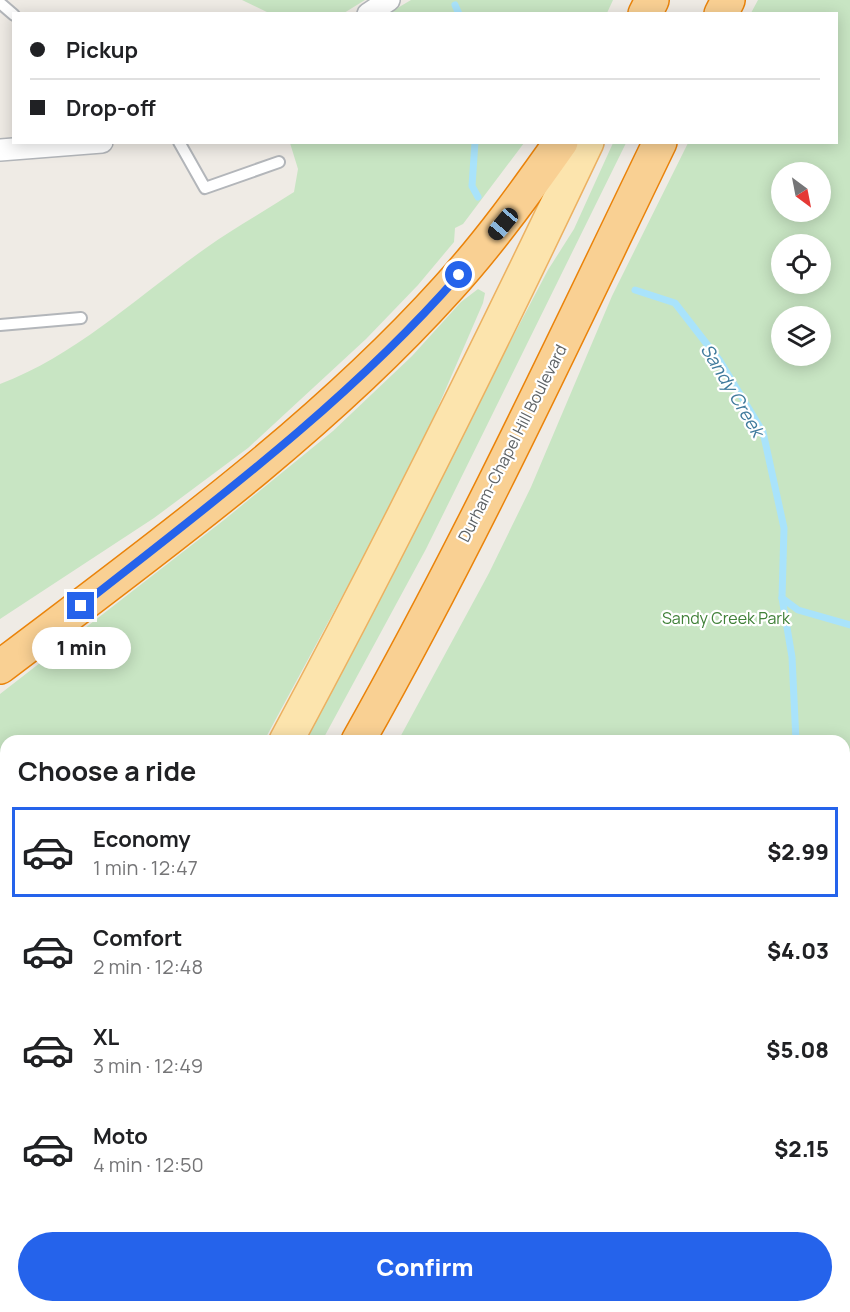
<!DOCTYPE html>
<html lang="en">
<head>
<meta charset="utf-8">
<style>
	body { margin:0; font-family:Manrope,sans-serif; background:#f6f6f6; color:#202124; height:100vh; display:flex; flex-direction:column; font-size:22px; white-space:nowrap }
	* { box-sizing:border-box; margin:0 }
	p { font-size:20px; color:#757577 }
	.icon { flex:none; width:33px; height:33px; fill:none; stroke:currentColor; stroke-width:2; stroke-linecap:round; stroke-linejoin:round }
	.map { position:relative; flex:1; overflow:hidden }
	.sheet { position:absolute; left:0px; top:735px; width:850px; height:578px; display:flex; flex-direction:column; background:#fff; border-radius:18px 18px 0 0; box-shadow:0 3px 15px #0003 }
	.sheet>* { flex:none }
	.top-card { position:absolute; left:12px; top:12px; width:826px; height:132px; border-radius:0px; box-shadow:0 3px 15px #0003; display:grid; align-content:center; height:132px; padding:0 18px; background:#fff }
	.needle { width:39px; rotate:148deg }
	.fabs { position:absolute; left:771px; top:162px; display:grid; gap:12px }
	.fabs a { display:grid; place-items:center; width:60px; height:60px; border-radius:50%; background:#fff; box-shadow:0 3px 15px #0003; font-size:30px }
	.end { position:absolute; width:27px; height:27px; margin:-14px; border:8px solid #2563eb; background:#fff; box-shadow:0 0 0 3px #fff }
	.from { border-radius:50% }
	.bubble { position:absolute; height:42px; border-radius:21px; background:#fff; box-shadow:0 3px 15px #0003; font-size:20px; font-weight:800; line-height:42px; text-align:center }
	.car { position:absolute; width:18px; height:36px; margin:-18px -9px; border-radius:8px; box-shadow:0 0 4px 2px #0007; background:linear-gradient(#222 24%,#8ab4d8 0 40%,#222 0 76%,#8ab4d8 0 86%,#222 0) }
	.top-card b { display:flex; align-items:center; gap:21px; height:57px; font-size:22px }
	.top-card b+b { border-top:2px solid #e0e0e0 }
	.top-card i { width:15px; height:15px; background:#202124 }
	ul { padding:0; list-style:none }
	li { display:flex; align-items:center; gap:18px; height:90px; margin:0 12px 9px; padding:0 6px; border:3px solid transparent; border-radius:0px }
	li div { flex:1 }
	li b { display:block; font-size:22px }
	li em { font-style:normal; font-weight:800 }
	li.current { border-color:#2563eb }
	li>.icon { width:54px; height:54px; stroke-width:1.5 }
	h2 { padding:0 18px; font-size:27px; line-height:72px }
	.action { display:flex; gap:12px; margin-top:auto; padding:12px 18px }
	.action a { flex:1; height:69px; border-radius:36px; background:#2563eb; color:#fff; font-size:24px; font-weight:800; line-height:69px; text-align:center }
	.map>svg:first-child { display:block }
	.green { fill:#c8e5c3; fill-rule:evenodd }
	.water { fill:#a9e3fb }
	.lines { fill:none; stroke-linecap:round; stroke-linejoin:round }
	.stream { stroke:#a9e3fb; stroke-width:7 }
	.lane-casing { stroke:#b3b6ba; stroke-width:14 }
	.street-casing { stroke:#b3b6ba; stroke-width:24 }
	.primary-casing { stroke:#ecb161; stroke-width:36 }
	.highway-casing { stroke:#ea830a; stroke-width:36 }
	.path { stroke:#9ec8a3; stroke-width:4; stroke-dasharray:6 3; stroke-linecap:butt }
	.lane { stroke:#fff; stroke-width:10 }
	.street { stroke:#fff; stroke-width:21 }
	.primary { stroke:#fce4ad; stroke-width:33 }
	.highway { stroke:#f9d093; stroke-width:33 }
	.route { stroke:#2563eb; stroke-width:8 }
	.labels { text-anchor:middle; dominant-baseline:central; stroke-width:4.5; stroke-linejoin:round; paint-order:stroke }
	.street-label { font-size:16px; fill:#5d6265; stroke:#fff }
	.park-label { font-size:16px; fill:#408138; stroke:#fff }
	.water-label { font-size:18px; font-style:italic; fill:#3f7a9c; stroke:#fff }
</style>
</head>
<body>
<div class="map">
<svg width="850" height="1312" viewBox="0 0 850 1312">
	<rect width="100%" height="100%" fill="#efebe5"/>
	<g class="green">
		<path d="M242,0H365L344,13L271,14Z"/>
		<path d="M411,0H613L607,13H389Z"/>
		<path d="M758,0H850V1312H198L201,1306H844V741H398L489,573L531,487L612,296L688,143L837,142V14L751,13ZM782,172H820V212H782ZM782,244H820V284H782ZM782,316H820V356H782Z"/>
		<path d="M290,143H524L463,224L455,228L454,242L418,285L366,339L248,448L154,518L0,619V384C77,355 139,295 206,248C234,228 265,211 294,192L298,169Z"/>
		<path d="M613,143H626L426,549L322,741H305L498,365L548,270L574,229Z"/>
		<path d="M478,289L485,293L483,303L425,437L400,489L264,741H6V1186L0,1196V694L224,520L333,431L412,356L461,302Z"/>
		<path d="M70,1307V1306L164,1307L161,1312H67Z"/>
	</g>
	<path class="water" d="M587,1307L717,1306V1312H586Z"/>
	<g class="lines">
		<g class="stream">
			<path d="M455,5L459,14"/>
			<path d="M475,142L472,186L478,197"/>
			<path d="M635,290L675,303L720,361L763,432L784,528L782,598L792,657L796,741"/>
			<path d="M782,598L798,610L850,625"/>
			<path d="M844,1251L850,1296"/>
		</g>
		<defs>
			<g id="lane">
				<path d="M0,3L14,15"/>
				<path d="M179,142L205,188L279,162"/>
				<path d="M0,325L81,318"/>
			</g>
			<g id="street">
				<path d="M368,14L389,0"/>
				<path d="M0,150L102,142"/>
				<path d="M182,1312L186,1306"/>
			</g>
			<g id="primary">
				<path d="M286,741C392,544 491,344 587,142"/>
				<path d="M0,1232L6,1222"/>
			</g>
			<g id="highway">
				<path d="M645,14L652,0"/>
				<path d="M721,14L728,0"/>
				<path d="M0,667C153,551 318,432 447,289C489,243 525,193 561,142"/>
				<path d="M358,741C468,546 563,343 660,142"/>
				<path d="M34,1312L36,1306"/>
			</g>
		</defs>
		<use href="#lane" class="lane-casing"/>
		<use href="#street" class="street-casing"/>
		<use href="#primary" class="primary-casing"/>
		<use href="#highway" class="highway-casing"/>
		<g class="path">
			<path d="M754,1306V1312"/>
			<path d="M258,1312L260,1306"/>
		</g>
		<use href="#lane" class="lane"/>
		<use href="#street" class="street"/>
		<use href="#primary" class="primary"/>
		<use href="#highway" class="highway"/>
	</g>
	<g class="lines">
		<path class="route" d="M81,606C212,503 349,401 459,275"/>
	</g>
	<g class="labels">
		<g class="street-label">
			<text transform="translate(512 443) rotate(-63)">Durham-Chapel Hill Boulevard</text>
		</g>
		<g class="park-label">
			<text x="726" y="618">Sandy Creek Park</text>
		</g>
		<g class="water-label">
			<text transform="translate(733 390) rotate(59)">Sandy Creek</text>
		</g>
	</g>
</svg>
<div class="fabs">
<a><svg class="needle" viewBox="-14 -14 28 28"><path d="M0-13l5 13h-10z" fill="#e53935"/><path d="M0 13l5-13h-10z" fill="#757577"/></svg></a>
<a><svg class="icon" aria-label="locate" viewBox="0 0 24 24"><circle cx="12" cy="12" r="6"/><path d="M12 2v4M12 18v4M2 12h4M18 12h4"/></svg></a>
<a><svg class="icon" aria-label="layers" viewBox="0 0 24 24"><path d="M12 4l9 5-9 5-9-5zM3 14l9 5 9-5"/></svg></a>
</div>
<i class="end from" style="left:459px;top:275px"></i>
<i class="end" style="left:81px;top:606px"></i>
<div class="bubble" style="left:32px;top:627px;width:99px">1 min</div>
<i class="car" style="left:503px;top:224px;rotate:220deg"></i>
<div class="top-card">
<b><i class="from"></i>Pickup</b>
<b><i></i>Drop-off</b>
</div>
<section class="sheet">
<h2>Choose a ride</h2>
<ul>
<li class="current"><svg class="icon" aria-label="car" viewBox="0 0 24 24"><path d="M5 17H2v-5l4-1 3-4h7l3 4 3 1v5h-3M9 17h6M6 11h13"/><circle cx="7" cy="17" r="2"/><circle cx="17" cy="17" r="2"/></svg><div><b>Economy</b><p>1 min · 12:47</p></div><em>$2.99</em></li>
<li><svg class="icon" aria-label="car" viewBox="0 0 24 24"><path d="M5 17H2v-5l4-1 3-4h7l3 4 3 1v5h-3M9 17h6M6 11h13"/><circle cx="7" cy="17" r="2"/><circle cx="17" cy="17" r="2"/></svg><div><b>Comfort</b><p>2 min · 12:48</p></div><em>$4.03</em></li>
<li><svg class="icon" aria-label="car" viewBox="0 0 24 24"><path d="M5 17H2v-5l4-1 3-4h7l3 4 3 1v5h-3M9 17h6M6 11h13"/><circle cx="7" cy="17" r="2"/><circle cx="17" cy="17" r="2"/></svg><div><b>XL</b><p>3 min · 12:49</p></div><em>$5.08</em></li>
<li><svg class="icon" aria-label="car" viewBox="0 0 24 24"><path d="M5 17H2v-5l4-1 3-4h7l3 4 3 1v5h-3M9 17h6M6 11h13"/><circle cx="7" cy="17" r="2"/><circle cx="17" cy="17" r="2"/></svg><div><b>Moto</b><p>4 min · 12:50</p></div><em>$2.15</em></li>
</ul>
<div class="action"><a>Confirm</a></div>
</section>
</div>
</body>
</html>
